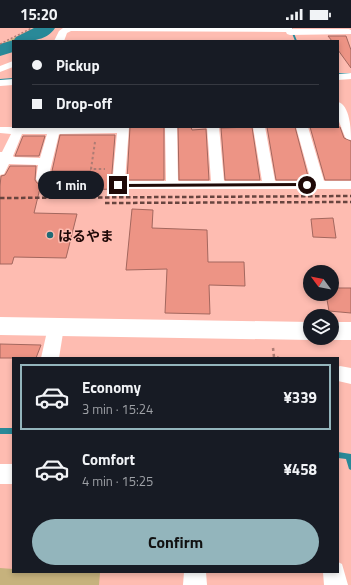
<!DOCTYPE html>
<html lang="en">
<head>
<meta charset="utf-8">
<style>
	body { margin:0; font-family:"Titillium Web","Noto Sans JP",sans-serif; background:#242831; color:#f1f3f6; height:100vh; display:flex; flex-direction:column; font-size:15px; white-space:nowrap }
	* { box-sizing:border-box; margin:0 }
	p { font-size:13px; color:#9ea1a6 }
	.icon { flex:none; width:22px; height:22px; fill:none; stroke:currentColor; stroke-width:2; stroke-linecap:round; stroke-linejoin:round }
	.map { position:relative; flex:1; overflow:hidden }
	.panel { position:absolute; left:12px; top:329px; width:327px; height:216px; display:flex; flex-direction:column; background:#171b24; border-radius:0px; box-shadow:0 2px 6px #0003 }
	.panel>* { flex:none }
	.guide { position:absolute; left:12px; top:12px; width:327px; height:88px; border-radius:0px; box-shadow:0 2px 6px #0003; display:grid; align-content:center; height:88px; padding:0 20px; background:#171b24 }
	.needle { width:26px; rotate:302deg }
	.controls { position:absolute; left:303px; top:237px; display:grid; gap:8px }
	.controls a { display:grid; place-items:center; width:36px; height:36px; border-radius:50%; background:#171b24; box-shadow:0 2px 6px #0003; font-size:20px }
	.end { position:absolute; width:18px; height:18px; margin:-9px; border:5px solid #1f0907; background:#fff; box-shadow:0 0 0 2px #fff }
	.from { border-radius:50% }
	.bubble { position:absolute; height:28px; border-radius:14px; background:#171b24; box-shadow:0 2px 6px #0003; font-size:13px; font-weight:700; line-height:28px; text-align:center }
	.guide b { display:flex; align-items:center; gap:14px; height:38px; font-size:15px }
	.guide b+b { border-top:1px solid #363941 }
	.guide i { width:10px; height:10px; background:#f1f3f6 }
	ul { padding:7px 0 0; list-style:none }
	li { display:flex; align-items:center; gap:12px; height:66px; margin:0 8px 6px; padding:0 12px; border:2px solid transparent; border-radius:0px }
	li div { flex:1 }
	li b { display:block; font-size:15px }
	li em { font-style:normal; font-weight:700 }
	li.selected { border-color:#93b5bc }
	li>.icon { width:36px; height:36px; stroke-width:1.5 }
	.primary-button { display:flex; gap:8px; margin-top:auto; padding:8px 20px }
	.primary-button a { flex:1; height:46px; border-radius:24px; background:#93b5bc; color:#111; font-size:16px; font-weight:700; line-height:46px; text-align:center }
	.status { display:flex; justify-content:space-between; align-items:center; height:28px; padding:0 20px; background:#171b24; direction:ltr }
	.status svg { height:11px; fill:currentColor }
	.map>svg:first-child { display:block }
	.green { fill:#c6b27d }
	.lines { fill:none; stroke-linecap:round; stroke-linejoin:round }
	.stream { fill:#298998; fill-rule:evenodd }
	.river { fill:#298998; fill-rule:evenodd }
	.building { fill:#ed9485; stroke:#a3675e }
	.path-far2 { stroke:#ae7c74; stroke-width:1.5; stroke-dasharray:2 2; stroke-linecap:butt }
	.path-far1 { stroke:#ae7c74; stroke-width:2; stroke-dasharray:2.5 2.5; stroke-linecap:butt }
	.path { stroke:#ae7c74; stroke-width:2.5; stroke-dasharray:3 3; stroke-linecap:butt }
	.street { fill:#fff; fill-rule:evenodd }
	.secondary { fill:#fff; fill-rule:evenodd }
	.rail { stroke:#68443f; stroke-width:2.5; stroke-dasharray:4.5 2.5; stroke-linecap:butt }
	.route { fill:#1f0907 }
	.poi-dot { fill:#216a75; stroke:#febcb1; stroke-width:1.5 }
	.labels { text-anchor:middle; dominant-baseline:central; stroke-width:3; stroke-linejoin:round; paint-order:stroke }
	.poi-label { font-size:14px; font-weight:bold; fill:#1f0907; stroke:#febcb1; text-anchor:start }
</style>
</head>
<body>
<div class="status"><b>15:20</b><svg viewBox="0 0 49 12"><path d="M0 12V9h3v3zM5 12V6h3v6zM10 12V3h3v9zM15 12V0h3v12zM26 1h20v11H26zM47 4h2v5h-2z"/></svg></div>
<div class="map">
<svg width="351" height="557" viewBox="0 0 351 557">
	<rect width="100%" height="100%" fill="#febcb1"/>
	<g class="green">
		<path d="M34,0H44L19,13H13V16L0,23V17Z"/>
		<path d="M0,540L13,541V544L100,545L99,557H0Z"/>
	</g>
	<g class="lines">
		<g class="stream">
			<path d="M290,0H292L297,13H295Z"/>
			<rect x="338" y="45" width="13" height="2"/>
			<path d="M13,50V52L0,53V51Z"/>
			<rect x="0" y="400" width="13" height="6"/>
			<path d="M338,424L351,426V442L349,441L346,431L338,430Z"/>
		</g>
		<path class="river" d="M34,0H55C46,14 28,13 13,13V24L0,28V16L14,12L16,9Z"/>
	</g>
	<g class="building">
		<path d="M328,8H346L351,22V40L338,22V13H332Z"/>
		<path d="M130,99H164V152H127Z"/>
		<path d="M178,99H191L192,102L206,101L209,152H179Z"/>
		<path d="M252,99L260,152H225L221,100Z"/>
		<path d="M267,99H295L309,152H276Z"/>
		<path d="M310,99H340L344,110L351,113V152H325Z"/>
		<path d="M60,107H115L111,157L112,161L86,162L91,143H52Z"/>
		<path d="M23,108H45L39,128H15Z"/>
		<path d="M10,138H36L35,152L37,155L41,156L34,185L77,186L66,230L14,229L12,236H0V158L1,148L5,147Z"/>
		<path d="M132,181L153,182L152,200L207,202L208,234H244L245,258L209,257L210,286L165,285L167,241L126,242Z"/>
		<path d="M333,190L336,210L313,209L311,191Z"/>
		<path d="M332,260H351V285L329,283L326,266H332Z"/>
		<path d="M0,316L41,317L36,330H0Z"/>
	</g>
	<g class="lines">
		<path class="path-far2" d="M0,16L32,0"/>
		<path class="path-far1" d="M95,114L91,141H105"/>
		<path class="path" d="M273,320L274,329L279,330"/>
		<g class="street">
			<path d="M63,0H292V1H349L351,2V6L290,7L287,6L286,4L71,3L67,5L64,13H54L59,3Z"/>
			<path d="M13,33V39L0,44V38Z"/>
			<path d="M351,45V51L338,52V46Z"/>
			<path d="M13,51V57L0,58V52Z"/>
			<path d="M338,74C350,77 351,102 351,112L347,111L345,109L338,91Z"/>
			<path d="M0,99H129L125,153H166L165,99H177L178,153H211L207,99H219L224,153H262L253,99H265L275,153H311L296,99H308L324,153H351V161H118L113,160L112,157L117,105L59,106L48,151L46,154H38L36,151L38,137L9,136L4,146L0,147V124H2L11,106L0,105ZM22,106H47L40,130L14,129L13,128Z"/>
			<path d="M56,292L62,294L64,299L59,330H41L48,299L50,294Z"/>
			<path d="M340,338L351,340V356L338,353V339Z"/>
			<rect x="0" y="436" width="13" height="20"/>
			<path d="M338,534L342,536L348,557H324L323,544H338Z"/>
			<path d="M184,544H206L207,557H183Z"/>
		</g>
		<g class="secondary">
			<path d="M0,289L310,294V310H317L310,312L0,307Z"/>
			<path d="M332,294H351V312H332L325,310H332Z"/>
		</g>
		<g class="rail">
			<path d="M0,170L351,168"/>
			<path d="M105,175L351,174"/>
		</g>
	</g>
	<path class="route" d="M307,155L309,157L308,158L118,159L116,157L118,156Z"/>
	<circle class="poi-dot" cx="50" cy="207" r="4"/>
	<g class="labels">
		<g class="poi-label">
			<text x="58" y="207">はるやま</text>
		</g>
	</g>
</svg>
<div class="controls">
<a><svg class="needle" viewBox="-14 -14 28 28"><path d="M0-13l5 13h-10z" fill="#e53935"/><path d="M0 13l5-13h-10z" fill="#9ea1a6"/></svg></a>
<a><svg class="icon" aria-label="layers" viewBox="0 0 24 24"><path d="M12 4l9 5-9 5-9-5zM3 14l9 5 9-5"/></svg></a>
</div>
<i class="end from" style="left:307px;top:157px"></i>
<i class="end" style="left:118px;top:157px"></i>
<div class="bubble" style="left:38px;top:143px;width:66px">1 min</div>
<div class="guide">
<b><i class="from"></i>Pickup</b>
<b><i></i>Drop-off</b>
</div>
<section class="panel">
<ul>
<li class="selected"><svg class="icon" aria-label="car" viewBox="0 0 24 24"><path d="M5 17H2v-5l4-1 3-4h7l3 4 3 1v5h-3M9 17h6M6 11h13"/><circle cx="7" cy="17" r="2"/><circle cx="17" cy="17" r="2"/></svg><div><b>Economy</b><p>3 min · 15:24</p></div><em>¥339</em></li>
<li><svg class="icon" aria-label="car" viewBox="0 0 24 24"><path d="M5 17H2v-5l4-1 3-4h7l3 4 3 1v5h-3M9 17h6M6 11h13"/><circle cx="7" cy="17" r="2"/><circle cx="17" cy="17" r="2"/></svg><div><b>Comfort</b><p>4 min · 15:25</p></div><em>¥458</em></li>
</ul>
<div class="primary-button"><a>Confirm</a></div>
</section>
</div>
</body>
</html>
